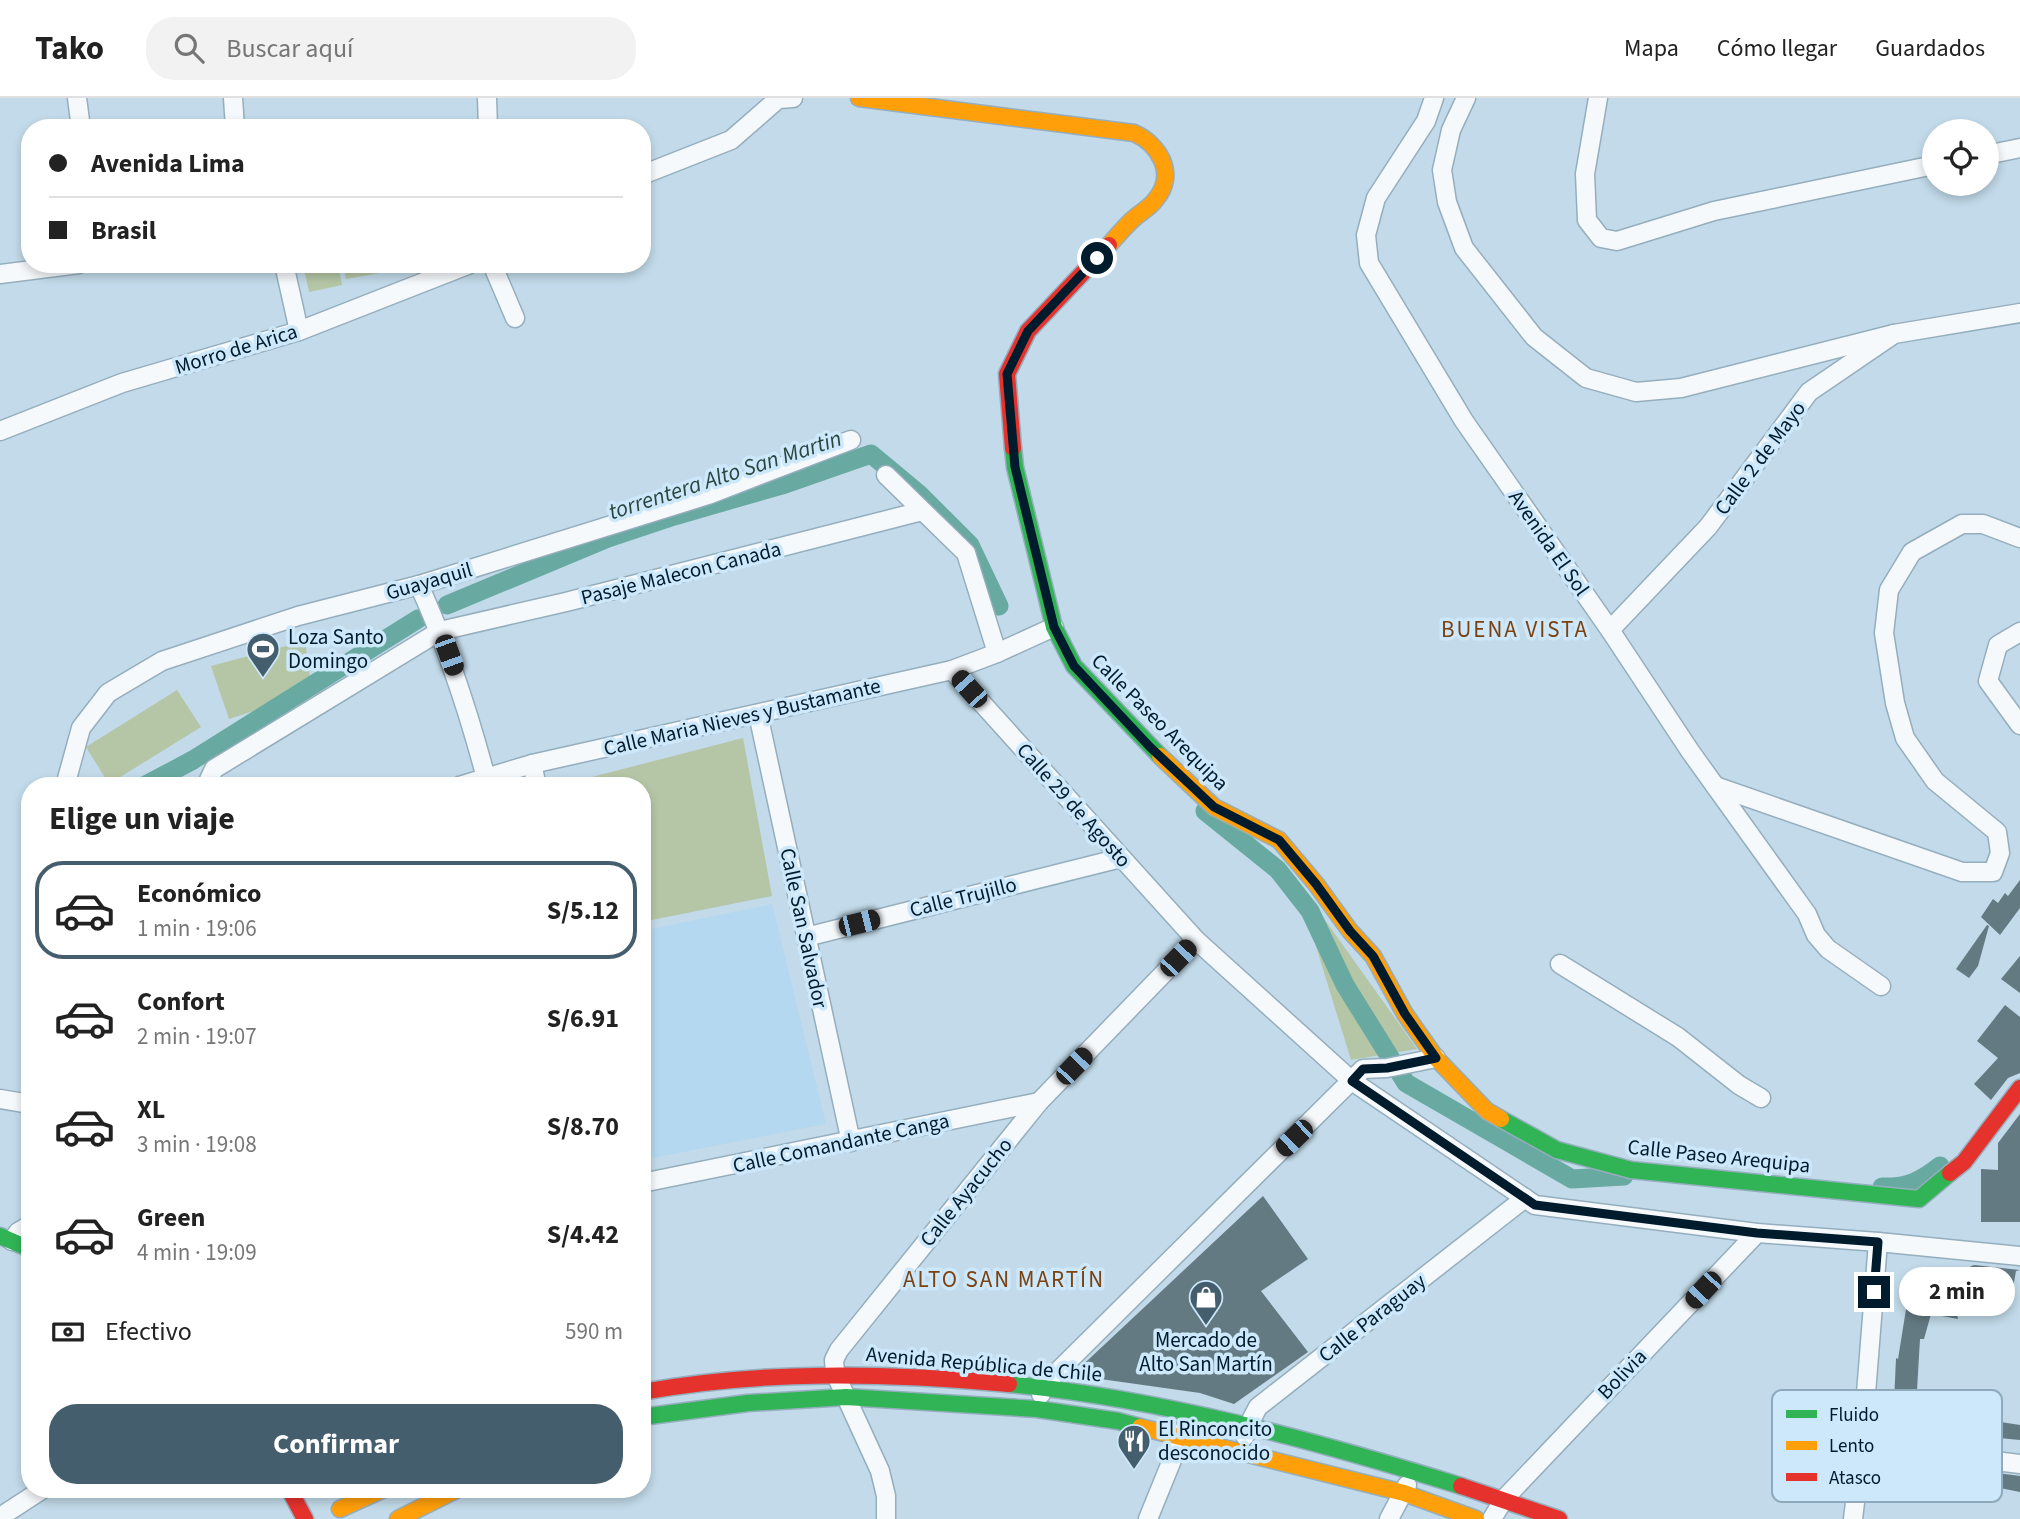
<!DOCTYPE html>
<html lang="es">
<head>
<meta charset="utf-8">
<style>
	body { margin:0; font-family:"Source Sans 3",sans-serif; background:#f2f2f2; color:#222; height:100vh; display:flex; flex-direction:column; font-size:26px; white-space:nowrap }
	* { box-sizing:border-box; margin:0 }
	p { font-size:23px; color:#767676 }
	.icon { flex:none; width:38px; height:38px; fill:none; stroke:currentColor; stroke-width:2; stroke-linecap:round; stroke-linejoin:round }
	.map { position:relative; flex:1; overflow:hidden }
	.panel { position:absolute; left:21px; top:679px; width:630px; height:721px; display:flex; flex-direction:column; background:#fff; border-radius:28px; box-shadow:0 4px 10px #0003 }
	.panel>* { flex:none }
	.guide { position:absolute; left:21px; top:21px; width:630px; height:154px; border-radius:28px; box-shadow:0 4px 10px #0003; display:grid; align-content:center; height:154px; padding:0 28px; background:#fff }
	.controls { position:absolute; left:1922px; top:21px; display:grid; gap:14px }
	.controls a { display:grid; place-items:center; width:77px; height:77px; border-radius:50%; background:#fff; box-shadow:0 4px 10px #0003; font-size:35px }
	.end { position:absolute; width:32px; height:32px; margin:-16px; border:9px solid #001b2b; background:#fff; box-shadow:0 0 0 4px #fff }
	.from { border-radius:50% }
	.bubble { position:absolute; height:49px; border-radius:24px; background:#fff; box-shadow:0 4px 10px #0003; font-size:23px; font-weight:700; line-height:49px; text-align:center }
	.car { position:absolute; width:21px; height:42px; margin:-21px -10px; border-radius:9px; box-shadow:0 0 5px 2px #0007; background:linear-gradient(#222 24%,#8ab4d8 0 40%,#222 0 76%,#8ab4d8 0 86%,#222 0) }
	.guide b { display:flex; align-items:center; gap:24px; height:66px; font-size:26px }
	.guide b+b { border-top:2px solid #e0e0e0 }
	.guide i { width:18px; height:18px; background:#222 }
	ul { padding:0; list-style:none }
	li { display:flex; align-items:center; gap:21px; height:98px; margin:0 14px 10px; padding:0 14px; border:4px solid transparent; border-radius:28px }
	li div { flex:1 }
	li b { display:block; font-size:26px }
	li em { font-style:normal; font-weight:700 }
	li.selected { border-color:#445e6e }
	li>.icon { width:63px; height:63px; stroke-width:1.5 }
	h2 { padding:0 28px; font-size:32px; line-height:84px }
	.pay { display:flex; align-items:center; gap:18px; height:77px; padding:0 28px; font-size:26px }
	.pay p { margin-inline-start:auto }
	.cta { display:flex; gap:14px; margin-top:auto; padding:14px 28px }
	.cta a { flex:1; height:80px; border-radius:28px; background:#445e6e; color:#fff; font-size:28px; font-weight:700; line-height:80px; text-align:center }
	header { display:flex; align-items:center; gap:42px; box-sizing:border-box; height:98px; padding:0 35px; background:#fff; border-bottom:2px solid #e0e0e0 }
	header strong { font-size:33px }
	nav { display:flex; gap:38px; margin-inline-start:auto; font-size:24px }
	.search { width:490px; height:63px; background:#f2f2f2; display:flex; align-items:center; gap:18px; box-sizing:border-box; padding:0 24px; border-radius:28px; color:#767676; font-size:26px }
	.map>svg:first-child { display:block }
	.built { fill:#b4d8ef }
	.green { fill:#b5c6a6 }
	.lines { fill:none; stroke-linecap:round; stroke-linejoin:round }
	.canal { stroke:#68aaa1; stroke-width:19 }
	.building { fill:#647a83 }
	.street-casing { stroke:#95aebd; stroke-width:21 }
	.fast-casing { stroke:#95aebd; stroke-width:19 }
	.slow-casing { stroke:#95aebd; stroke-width:19 }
	.jam-casing { stroke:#95aebd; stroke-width:19 }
	.street { stroke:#f6f9fc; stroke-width:18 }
	.fast { stroke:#30b455; stroke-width:16 }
	.slow { stroke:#ff9f0a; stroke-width:16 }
	.jam { stroke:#e5322d; stroke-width:16 }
	.route { stroke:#001b2b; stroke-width:9 }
	.labels { text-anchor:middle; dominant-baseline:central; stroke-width:7; stroke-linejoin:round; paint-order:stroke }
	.street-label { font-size:21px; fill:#001b2b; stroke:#cce8fa }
	.poi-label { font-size:21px; fill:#001b2b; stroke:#cce8fa; text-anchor:start }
	.water-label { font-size:23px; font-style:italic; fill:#2b463e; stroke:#cce8fa }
	.neighbourhood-label { font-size:23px; letter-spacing:2px; fill:#7c4210; stroke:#cce8fa }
	.key { fill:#cce8fa; stroke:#8faabc; stroke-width:2 }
	.key-label { font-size:19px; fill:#001b2b }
</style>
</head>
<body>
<header>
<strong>Tako</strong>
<div class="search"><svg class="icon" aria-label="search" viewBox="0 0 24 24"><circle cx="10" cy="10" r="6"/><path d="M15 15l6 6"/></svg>Buscar aquí</div>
<nav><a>Mapa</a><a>Cómo llegar</a><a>Guardados</a></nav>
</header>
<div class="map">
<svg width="2020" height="1421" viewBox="0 0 2020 1421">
	<rect width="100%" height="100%" fill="#c2dae9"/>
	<path class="built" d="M772,806L826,1026L642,1062V833Z"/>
	<g class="green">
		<path d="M303,166H338L342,187L309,194Z"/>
		<path d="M343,166H431L346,181Z"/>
		<path d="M305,543L312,594L229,621L211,568Z"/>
		<path d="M177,592L201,629L109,686L86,649Z"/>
		<path d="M743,640L772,798L642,824V688H557Z"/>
		<path d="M1295,780L1417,951L1351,962Z"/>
	</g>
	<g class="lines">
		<g class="canal">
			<path d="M447,507L608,440L674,418L785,386L871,356L919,396L970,447L999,508"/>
			<path d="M144,688L193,662L418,521"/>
			<path d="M1205,713L1278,772L1310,813L1345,887L1406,985L1572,1081L1624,1078"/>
			<path d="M1882,1089C1907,1090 1921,1083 1940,1068"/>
		</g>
	</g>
	<g class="building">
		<path d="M2020,782V810L2000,837L1981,819L1993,801L1998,805L2005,795L2008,798Z"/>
		<path d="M1987,827L1989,828L1978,868L1969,880L1956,871Z"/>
		<path d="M2020,858V895L2001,881Z"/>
		<path d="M2005,907L2020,919V975L2008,980L1991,1002L1974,986L1998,960L1977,943Z"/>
		<path d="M2020,1016V1124H1981V1071L1998,1072V1045Z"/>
		<path d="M1263,1098L1308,1161L1261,1193L1308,1254L1234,1306L1200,1295L1072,1277Z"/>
		<path d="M1974,1167L2020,1172L2016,1173L2010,1207L1991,1206L1994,1181L1952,1195L1958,1221L1931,1216L1924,1241H1920L1916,1309L1960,1318L1956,1308L1995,1310L1994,1323L2020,1327V1342L1946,1335L1947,1333L1914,1328L1913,1330L1893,1326L1896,1260L1898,1261L1908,1199H1906L1908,1176L1942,1181Z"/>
		<path d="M1944,1368L2020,1378V1394L2000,1390V1393L1942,1390Z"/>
	</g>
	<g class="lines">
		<defs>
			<g id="street">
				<path d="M77,0L81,30"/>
				<path d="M233,0L235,30"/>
				<path d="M487,0L488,30"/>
				<path d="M1434,0L1426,23L1376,100L1366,137L1369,165L1464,323L1610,532L1690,653L1807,816L1816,837L1828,851L1881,888"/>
				<path d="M1466,0L1451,32L1442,72L1447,104L1464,150L1534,239L1586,280L1636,294L1681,290L1894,236"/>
				<path d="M1598,0L1585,76L1587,122L1601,140L1617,143L1714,113L1934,67"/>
				<path d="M1986,57L2020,50"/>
				<path d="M642,77L731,42L778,1L793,0"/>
				<path d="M284,166L299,233"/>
				<path d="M492,166L515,220"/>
				<path d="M0,176L79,166"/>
				<path d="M0,333L122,285L299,233L470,166"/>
				<path d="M886,377L966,455L997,555"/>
				<path d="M419,487C448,551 468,612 486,680"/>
				<path d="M1610,532L1708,429L1809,294L1894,236L2020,215"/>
				<path d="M2020,534L1998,547L1988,583L2020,627"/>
				<path d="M952,572L1196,842L1352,983L1535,1107L1757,1135L1878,1144L2020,1158"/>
				<path d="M758,616L851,1044"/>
				<path d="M532,666L537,688"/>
				<path d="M65,688L81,630L108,595L162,563L298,518L419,487L708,397L851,342"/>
				<path d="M206,688L214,671L440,533L566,504L922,413"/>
				<path d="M459,688L532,666L952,572L997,555L1054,529"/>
				<path d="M1715,688L1962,774H1993L2000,755L1997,734L1935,683L1905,640L1895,605L1884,535L1889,492L1912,454L1962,426H1983L2020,440"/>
				<path d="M806,839L1121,760"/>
				<path d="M1560,866L1678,939L1739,987L1761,1000"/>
				<path d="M0,1001L30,1006"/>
				<path d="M642,1085L1039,1004"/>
				<path d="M12,1143L18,1134L30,1127"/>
				<path d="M1041,1296L1042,1289L1363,971L1387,970L1436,960"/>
				<path d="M1245,1338L1248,1328L1258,1309L1525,1100"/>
				<path d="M1862,1346L2020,1366"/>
				<path d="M0,1419L43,1391"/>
				<path d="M886,1421V1398L880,1373L835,1275L834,1262L839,1252L1039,1004L1196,842"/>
				<path d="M1148,1421L1185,1330"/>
				<path d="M1389,1421L1407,1387"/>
				<path d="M1492,1421L1504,1401L1757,1135"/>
				<path d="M1853,1421L1862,1346L1878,1144"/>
			</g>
			<g id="fast">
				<path d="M1013,350L1015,369L1054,529L1074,568L1160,658"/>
				<path d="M1501,1021L1557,1052L1631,1072L1919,1101L1950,1075"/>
				<path d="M0,1138L30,1151"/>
				<path d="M1009,1286C1163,1301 1313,1342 1461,1388"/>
				<path d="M642,1319L748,1305L846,1299L1037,1311L1118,1323L1140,1329"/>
			</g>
			<g id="slow">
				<path d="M859,0L1134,35C1159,46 1177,76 1156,101C1150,110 1139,115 1131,123C1124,130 1116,139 1109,147"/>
				<path d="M1160,658L1214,709L1279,742L1316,786L1350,833L1373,858L1405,916L1436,960L1487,1013L1501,1021"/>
				<path d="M1140,1329L1404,1395L1476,1421"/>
				<path d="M340,1411L384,1391"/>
				<path d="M398,1421L458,1391"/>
			</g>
			<g id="jam">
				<path d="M1013,350L1007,276L1028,233L1109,147"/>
				<path d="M1950,1075L1964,1064L2020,990"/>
				<path d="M642,1294C764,1272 886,1275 1009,1286"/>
				<path d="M1461,1388L1559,1421"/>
				<path d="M289,1391L305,1421"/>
			</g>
		</defs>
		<use href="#street" class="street-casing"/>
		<use href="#fast" class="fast-casing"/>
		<use href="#slow" class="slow-casing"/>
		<use href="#jam" class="jam-casing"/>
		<use href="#street" class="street"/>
		<use href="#fast" class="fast"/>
		<use href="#slow" class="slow"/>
		<use href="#jam" class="jam"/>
	</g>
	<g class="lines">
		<path class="route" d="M1097,160L1028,233L1007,276L1015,369L1054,529L1074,568L1150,649L1214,709L1279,742L1316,786L1350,833L1373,858L1405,916L1436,960L1387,970L1363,971L1352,983L1535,1107L1757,1135L1878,1144L1874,1194"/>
	</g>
	<defs>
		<symbol id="stadium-pin" viewBox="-11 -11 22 30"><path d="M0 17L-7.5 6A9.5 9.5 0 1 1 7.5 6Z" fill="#445e6e" stroke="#cce8fa"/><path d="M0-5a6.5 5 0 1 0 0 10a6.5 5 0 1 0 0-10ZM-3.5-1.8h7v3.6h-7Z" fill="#fff"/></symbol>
		<symbol id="shop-pin" viewBox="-11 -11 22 30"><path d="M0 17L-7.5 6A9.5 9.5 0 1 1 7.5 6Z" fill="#445e6e" stroke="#cce8fa"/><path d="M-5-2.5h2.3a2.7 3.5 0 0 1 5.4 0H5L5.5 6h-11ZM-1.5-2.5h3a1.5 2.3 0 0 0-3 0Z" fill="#fff"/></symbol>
		<symbol id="restaurant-pin" viewBox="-11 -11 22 30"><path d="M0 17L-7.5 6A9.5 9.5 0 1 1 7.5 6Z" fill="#445e6e" stroke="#cce8fa"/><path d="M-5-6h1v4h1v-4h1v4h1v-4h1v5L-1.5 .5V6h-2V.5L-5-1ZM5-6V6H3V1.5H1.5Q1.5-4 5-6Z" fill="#fff"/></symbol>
	</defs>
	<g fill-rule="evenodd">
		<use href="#stadium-pin" x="244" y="532" width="38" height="52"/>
		<use href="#shop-pin" x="1187" y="1180" width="38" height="52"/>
		<use href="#restaurant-pin" x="1115" y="1324" width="38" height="52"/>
	</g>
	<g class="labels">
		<g class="street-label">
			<text transform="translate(236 251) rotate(-17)">Morro de Arica</text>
			<text transform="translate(1760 360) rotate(-53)">Calle 2 de Mayo</text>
			<text transform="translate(1549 445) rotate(55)">Avenida El Sol</text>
			<text transform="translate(681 475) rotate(-14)">Pasaje Malecon Canada</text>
			<text transform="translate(429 483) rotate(-16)">Guayaquil</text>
			<text transform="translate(742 619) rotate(-13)">Calle Maria Nieves y Bustamante</text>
			<text transform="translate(1160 624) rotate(45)">Calle Paseo Arequipa</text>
			<text transform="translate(1074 707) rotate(48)">Calle 29 de Agosto</text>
			<text transform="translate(963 799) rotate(-14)">Calle Trujillo</text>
			<text transform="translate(804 830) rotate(78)">Calle San Salvador</text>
			<text transform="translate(841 1045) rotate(-12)">Calle Comandante Canga</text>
			<text transform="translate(1719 1058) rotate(6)">Calle Paseo Arequipa</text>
			<text transform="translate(966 1094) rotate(-51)">Calle Ayacucho</text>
			<text transform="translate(1372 1220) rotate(-38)">Calle Paraguay</text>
			<text transform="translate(984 1266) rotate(5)">Avenida República de Chile</text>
			<text transform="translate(1622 1276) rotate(-46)">Bolivia</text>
		</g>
		<g class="poi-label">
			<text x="288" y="539">Loza Santo<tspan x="288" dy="24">Domingo</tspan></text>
			<text x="1206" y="1242" text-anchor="middle">Mercado de<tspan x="1206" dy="24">Alto San Martín</tspan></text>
			<text x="1158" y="1331">El Rinconcito<tspan x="1158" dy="24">desconocido</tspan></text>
		</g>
		<g class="water-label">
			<text transform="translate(725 377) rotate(-18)">torrentera Alto San Martin</text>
		</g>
		<g class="neighbourhood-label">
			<text x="1515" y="531">BUENA VISTA</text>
			<text x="1004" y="1181">ALTO SAN MARTÍN</text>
		</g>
	</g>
	<rect x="1772" y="1292" width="230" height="112" rx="10" class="key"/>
	<rect x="1786" y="1312" width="31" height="8" fill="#30b455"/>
	<rect x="1786" y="1343" width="31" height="9" fill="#ff9f0a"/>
	<rect x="1786" y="1375" width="31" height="8" fill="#e5322d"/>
	<g class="key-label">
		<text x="1829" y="1323">Fluido</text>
		<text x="1829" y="1354">Lento</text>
		<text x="1829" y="1386">Atasco</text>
	</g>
</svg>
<div class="controls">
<a><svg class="icon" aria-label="locate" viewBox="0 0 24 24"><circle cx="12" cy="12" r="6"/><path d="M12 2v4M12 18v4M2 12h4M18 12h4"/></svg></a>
</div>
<i class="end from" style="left:1097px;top:160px"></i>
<i class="end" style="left:1874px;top:1194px"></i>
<div class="bubble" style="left:1899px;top:1169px;width:116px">2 min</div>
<i class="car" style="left:449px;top:557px;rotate:160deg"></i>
<i class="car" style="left:969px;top:591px;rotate:318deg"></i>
<i class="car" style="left:859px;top:825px;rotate:76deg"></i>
<i class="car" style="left:1178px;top:860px;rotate:44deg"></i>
<i class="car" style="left:1074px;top:968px;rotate:44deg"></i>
<i class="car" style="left:1294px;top:1040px;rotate:226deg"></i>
<i class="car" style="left:1703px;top:1192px;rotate:223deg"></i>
<div class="guide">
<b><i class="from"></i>Avenida Lima</b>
<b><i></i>Brasil</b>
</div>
<section class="panel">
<h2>Elige un viaje</h2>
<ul>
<li class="selected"><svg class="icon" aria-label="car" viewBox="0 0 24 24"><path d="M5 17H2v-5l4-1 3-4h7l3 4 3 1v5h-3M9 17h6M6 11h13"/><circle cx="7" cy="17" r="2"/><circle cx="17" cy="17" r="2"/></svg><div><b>Económico</b><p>1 min · 19:06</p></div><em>S/5.12</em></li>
<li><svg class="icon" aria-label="car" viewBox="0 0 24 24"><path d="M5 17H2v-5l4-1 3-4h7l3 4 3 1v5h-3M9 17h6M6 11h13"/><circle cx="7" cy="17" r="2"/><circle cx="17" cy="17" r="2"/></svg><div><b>Confort</b><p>2 min · 19:07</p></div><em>S/6.91</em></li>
<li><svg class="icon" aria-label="car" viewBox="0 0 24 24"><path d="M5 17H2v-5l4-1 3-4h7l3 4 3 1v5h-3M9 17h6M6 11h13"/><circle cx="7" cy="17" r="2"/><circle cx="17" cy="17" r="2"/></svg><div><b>XL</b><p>3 min · 19:08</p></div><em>S/8.70</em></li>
<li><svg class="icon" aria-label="car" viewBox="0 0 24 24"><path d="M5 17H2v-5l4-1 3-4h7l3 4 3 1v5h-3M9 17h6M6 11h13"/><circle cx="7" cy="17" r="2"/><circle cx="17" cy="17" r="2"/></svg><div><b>Green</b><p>4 min · 19:09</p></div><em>S/4.42</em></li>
</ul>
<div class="pay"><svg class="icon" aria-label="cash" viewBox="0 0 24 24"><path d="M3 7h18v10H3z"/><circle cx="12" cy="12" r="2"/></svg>Efectivo<p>590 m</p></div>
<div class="cta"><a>Confirmar</a></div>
</section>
</div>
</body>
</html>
